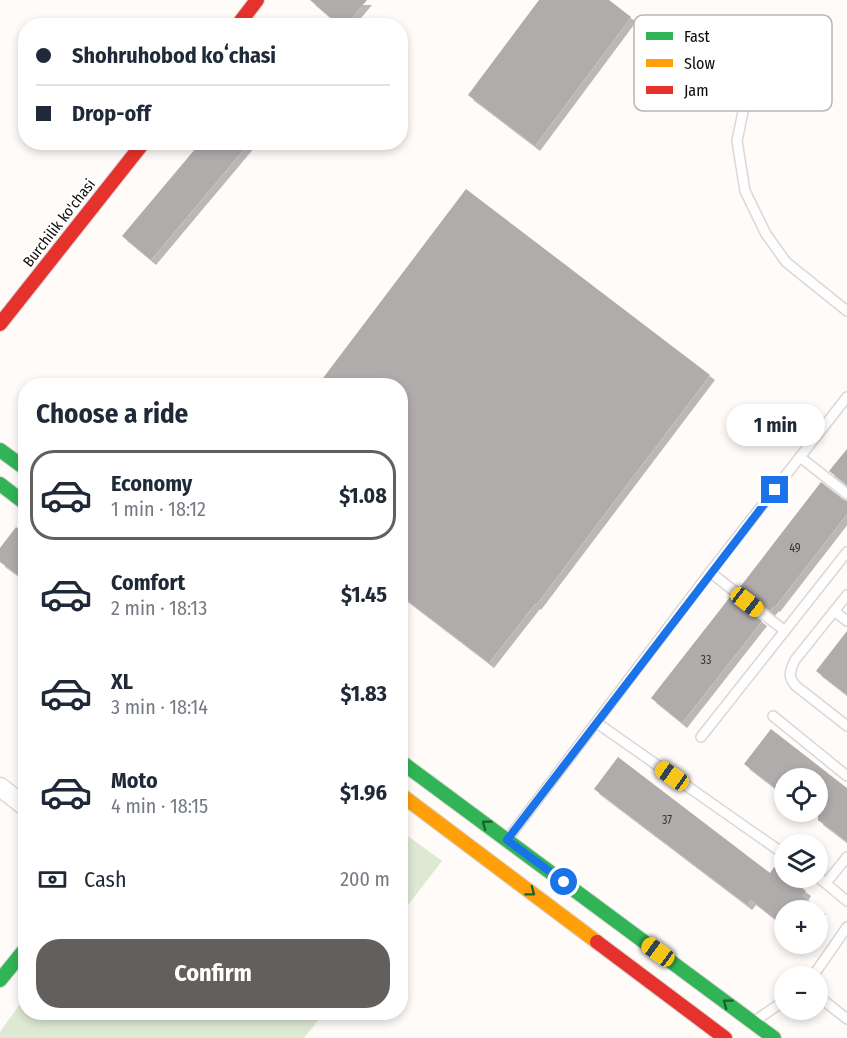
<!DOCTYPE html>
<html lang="en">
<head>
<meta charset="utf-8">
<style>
	body { margin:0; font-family:"Fira Sans Condensed",sans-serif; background:#f6f6f7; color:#1f2937; height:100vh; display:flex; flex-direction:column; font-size:22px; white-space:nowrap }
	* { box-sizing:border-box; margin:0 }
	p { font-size:20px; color:#747a83 }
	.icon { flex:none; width:33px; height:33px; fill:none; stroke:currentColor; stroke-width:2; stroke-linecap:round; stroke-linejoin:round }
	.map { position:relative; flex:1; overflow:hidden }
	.panel { position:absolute; left:18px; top:378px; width:390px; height:642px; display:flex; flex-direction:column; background:#fff; border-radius:24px; box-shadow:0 3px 9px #0003 }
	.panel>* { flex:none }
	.guide { position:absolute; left:18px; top:18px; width:390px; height:132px; border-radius:24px; box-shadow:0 3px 9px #0003; display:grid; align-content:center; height:132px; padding:0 18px; background:#fff }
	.tools { position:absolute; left:774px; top:768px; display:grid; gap:12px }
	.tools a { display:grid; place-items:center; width:54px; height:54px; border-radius:50%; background:#fff; box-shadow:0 3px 9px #0003; font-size:30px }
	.end { position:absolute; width:27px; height:27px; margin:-14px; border:8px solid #1a73e8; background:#fff; box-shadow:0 0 0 3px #fff }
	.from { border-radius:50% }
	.bubble { position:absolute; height:42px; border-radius:21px; background:#fff; box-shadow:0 3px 9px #0003; font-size:20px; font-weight:700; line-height:42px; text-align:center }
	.car { position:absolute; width:18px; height:36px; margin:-18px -9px; border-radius:8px; box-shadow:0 0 4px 2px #0007; background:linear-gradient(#f5c518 24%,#345 0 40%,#f5c518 0 76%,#345 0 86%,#f5c518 0) }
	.guide b { display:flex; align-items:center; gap:21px; height:57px; font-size:22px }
	.guide b+b { border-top:2px solid #e0e1e3 }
	.guide i { width:15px; height:15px; background:#1f2937 }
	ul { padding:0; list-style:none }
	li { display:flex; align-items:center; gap:18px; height:90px; margin:0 12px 9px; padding:0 6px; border:3px solid transparent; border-radius:24px }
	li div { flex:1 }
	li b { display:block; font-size:22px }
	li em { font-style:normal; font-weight:700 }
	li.active { border-color:#625f5d }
	li>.icon { width:54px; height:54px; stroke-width:1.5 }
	h2 { padding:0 18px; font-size:27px; line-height:72px }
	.pay { display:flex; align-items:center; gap:15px; height:66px; padding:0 18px; font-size:22px }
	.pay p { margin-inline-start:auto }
	.cta { display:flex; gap:12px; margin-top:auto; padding:12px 18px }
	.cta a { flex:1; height:69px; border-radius:24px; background:#625f5d; color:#fff; font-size:24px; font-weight:700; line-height:69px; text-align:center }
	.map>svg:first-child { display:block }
	.green { fill:#dee9d4 }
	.building { fill:#b0acab; filter:url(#shadow) }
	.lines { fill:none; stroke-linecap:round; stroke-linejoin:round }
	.lane-casing { stroke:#dbd7d5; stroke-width:12 }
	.street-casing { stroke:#dbd7d5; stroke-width:21 }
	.fast-casing { stroke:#dbd7d5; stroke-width:16 }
	.slow-casing { stroke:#dbd7d5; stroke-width:16 }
	.jam-casing { stroke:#dbd7d5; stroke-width:16 }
	.lane { stroke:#fffefe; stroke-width:9 }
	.street { stroke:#fffefe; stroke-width:18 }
	.fast { stroke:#30b455; stroke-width:14 }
	.slow { stroke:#ff9f0a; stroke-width:14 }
	.jam { stroke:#e5322d; stroke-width:14 }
	.oneway { stroke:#1f602f }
	.route { stroke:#1a73e8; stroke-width:8 }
	.labels { text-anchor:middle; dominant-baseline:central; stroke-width:5; stroke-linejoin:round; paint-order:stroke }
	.number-label { font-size:12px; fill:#363332 }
	.street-label { font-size:15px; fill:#0e0b09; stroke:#fff }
	.key { fill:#fff; stroke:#b7b6b5; stroke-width:1.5 }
	.key-label { font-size:16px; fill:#0e0b09 }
</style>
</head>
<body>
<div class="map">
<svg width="847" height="1038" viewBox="0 0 847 1038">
	<defs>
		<filter id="shadow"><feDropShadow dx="5" dy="5" stdDeviation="0" flood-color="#0004"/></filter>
	</defs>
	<rect width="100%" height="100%" fill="#fefbf9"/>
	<g class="green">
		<path d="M401,831L442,861L401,914Z"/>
		<path d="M25,997L26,1012L324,1013L304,1038H0V1032Z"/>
	</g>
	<g class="building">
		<path d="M310,0H367L345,26H340Z"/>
		<path d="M539,0H609L631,17L535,146L468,95Z"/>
		<path d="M201,142H250L151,260L122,236Z"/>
		<path d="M466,189L710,375L536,605L535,604L489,663L400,595V386H317Z"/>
		<path d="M847,449V485L829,471Z"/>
		<path d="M821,482L843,499L847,501V514L775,607L774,606L770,611L740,587Z"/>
		<path d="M16,527L26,535V581L0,562V548Z"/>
		<path d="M730,597L762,621L682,723L651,698Z"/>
		<path d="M847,631V695L816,671Z"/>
		<path d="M771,729L847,788V842L818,820V778H784V795L744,764Z"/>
		<path d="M618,757L770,873L774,867L784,875V878H788L806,891L803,896L821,910H784V926L751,900L747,905L594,789Z"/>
	</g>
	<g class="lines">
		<defs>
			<g id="lane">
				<path d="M758,38L737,141L745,191L766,234L786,262L847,311"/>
				<path d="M800,457L847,494"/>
				<path d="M710,572L785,631"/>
				<path d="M847,595L795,660C790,671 787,676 796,686L847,726"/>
				<path d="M834,611L847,621"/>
				<path d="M773,716L847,776"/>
				<path d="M597,723L784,854"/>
				<path d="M701,737L847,552"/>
				<path d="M510,836L710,572L847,397"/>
				<path d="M818,877L847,901"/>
				<path d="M826,883L847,857"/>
				<path d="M813,976L847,927"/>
				<path d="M818,996L847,1019"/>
				<path d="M759,1018L784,1001"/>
			</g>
			<path id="street" d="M0,787L26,807"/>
			<g id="fast">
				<path d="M0,450L26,469"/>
				<path d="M0,484L26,504"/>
				<path d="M400,761L774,1038"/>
				<path d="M0,980L26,948"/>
			</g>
			<path id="slow" d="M400,794L597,942"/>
			<g id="jam">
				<path d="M237,26L257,0"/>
				<path d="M0,324L144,142"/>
				<path d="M597,942L725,1038"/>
			</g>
		</defs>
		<use href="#lane" class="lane-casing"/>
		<use href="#street" class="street-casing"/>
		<use href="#fast" class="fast-casing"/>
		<use href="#slow" class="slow-casing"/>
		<use href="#jam" class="jam-casing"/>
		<use href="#lane" class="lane"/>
		<use href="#street" class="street"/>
		<use href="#fast" class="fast"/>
		<use href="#slow" class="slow"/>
		<use href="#jam" class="jam"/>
	</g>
	<defs><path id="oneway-chevron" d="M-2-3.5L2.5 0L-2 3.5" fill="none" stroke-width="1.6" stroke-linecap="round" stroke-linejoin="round" transform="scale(1.5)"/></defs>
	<g class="oneway">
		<use href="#oneway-chevron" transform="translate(486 824) rotate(-143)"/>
		<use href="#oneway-chevron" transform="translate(531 892) rotate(37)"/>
		<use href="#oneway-chevron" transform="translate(727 1003) rotate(-143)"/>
	</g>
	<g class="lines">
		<path class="route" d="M564,882L507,840L775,490"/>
	</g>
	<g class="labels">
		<g class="number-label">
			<text x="795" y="548">49</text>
			<text x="706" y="660">33</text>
			<text x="667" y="820">37</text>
		</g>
		<g class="street-label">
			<text transform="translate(59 223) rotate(-52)">Burchilik ko'chasi</text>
		</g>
	</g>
	<rect x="634" y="15" width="198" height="96" rx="9" class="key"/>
	<rect x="646" y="32" width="27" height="8" fill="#30b455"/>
	<rect x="646" y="59" width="27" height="8" fill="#ff9f0a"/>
	<rect x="646" y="86" width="27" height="8" fill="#e5322d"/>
	<g class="key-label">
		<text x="684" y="42">Fast</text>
		<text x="684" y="69">Slow</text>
		<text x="684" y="96">Jam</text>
	</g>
</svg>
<div class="tools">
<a><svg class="icon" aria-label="locate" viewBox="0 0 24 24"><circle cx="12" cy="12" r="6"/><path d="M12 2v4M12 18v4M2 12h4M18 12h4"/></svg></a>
<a><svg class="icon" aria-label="layers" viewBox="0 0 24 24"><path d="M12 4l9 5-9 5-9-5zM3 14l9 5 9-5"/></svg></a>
<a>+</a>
<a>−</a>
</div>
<i class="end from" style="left:564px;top:882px"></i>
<i class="end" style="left:775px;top:490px"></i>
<div class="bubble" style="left:726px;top:404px;width:99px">1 min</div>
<i class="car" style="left:747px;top:602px;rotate:128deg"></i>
<i class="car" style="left:672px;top:776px;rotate:305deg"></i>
<i class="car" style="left:658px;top:952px;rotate:306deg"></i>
<div class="guide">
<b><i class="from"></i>Shohruhobod koʻchasi</b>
<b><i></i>Drop-off</b>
</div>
<section class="panel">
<h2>Choose a ride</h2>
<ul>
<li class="active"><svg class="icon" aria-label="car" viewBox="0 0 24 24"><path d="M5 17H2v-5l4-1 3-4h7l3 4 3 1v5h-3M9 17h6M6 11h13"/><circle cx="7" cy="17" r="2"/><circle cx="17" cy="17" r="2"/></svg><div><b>Economy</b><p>1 min · 18:12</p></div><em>$1.08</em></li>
<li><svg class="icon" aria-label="car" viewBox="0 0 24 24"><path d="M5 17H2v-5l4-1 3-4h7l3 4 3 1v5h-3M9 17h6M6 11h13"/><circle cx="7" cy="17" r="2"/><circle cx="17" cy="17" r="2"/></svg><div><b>Comfort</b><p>2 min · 18:13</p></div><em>$1.45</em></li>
<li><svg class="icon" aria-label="car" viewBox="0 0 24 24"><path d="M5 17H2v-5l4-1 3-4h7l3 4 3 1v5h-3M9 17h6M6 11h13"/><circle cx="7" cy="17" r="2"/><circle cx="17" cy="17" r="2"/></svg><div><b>XL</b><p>3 min · 18:14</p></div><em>$1.83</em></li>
<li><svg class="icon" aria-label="car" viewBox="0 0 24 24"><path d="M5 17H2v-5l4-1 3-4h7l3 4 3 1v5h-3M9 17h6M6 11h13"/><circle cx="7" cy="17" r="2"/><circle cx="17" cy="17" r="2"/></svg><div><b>Moto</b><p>4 min · 18:15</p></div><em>$1.96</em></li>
</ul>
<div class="pay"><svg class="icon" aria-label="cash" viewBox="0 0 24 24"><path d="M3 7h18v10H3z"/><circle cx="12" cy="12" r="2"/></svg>Cash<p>200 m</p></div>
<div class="cta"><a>Confirm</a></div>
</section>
</div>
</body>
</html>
